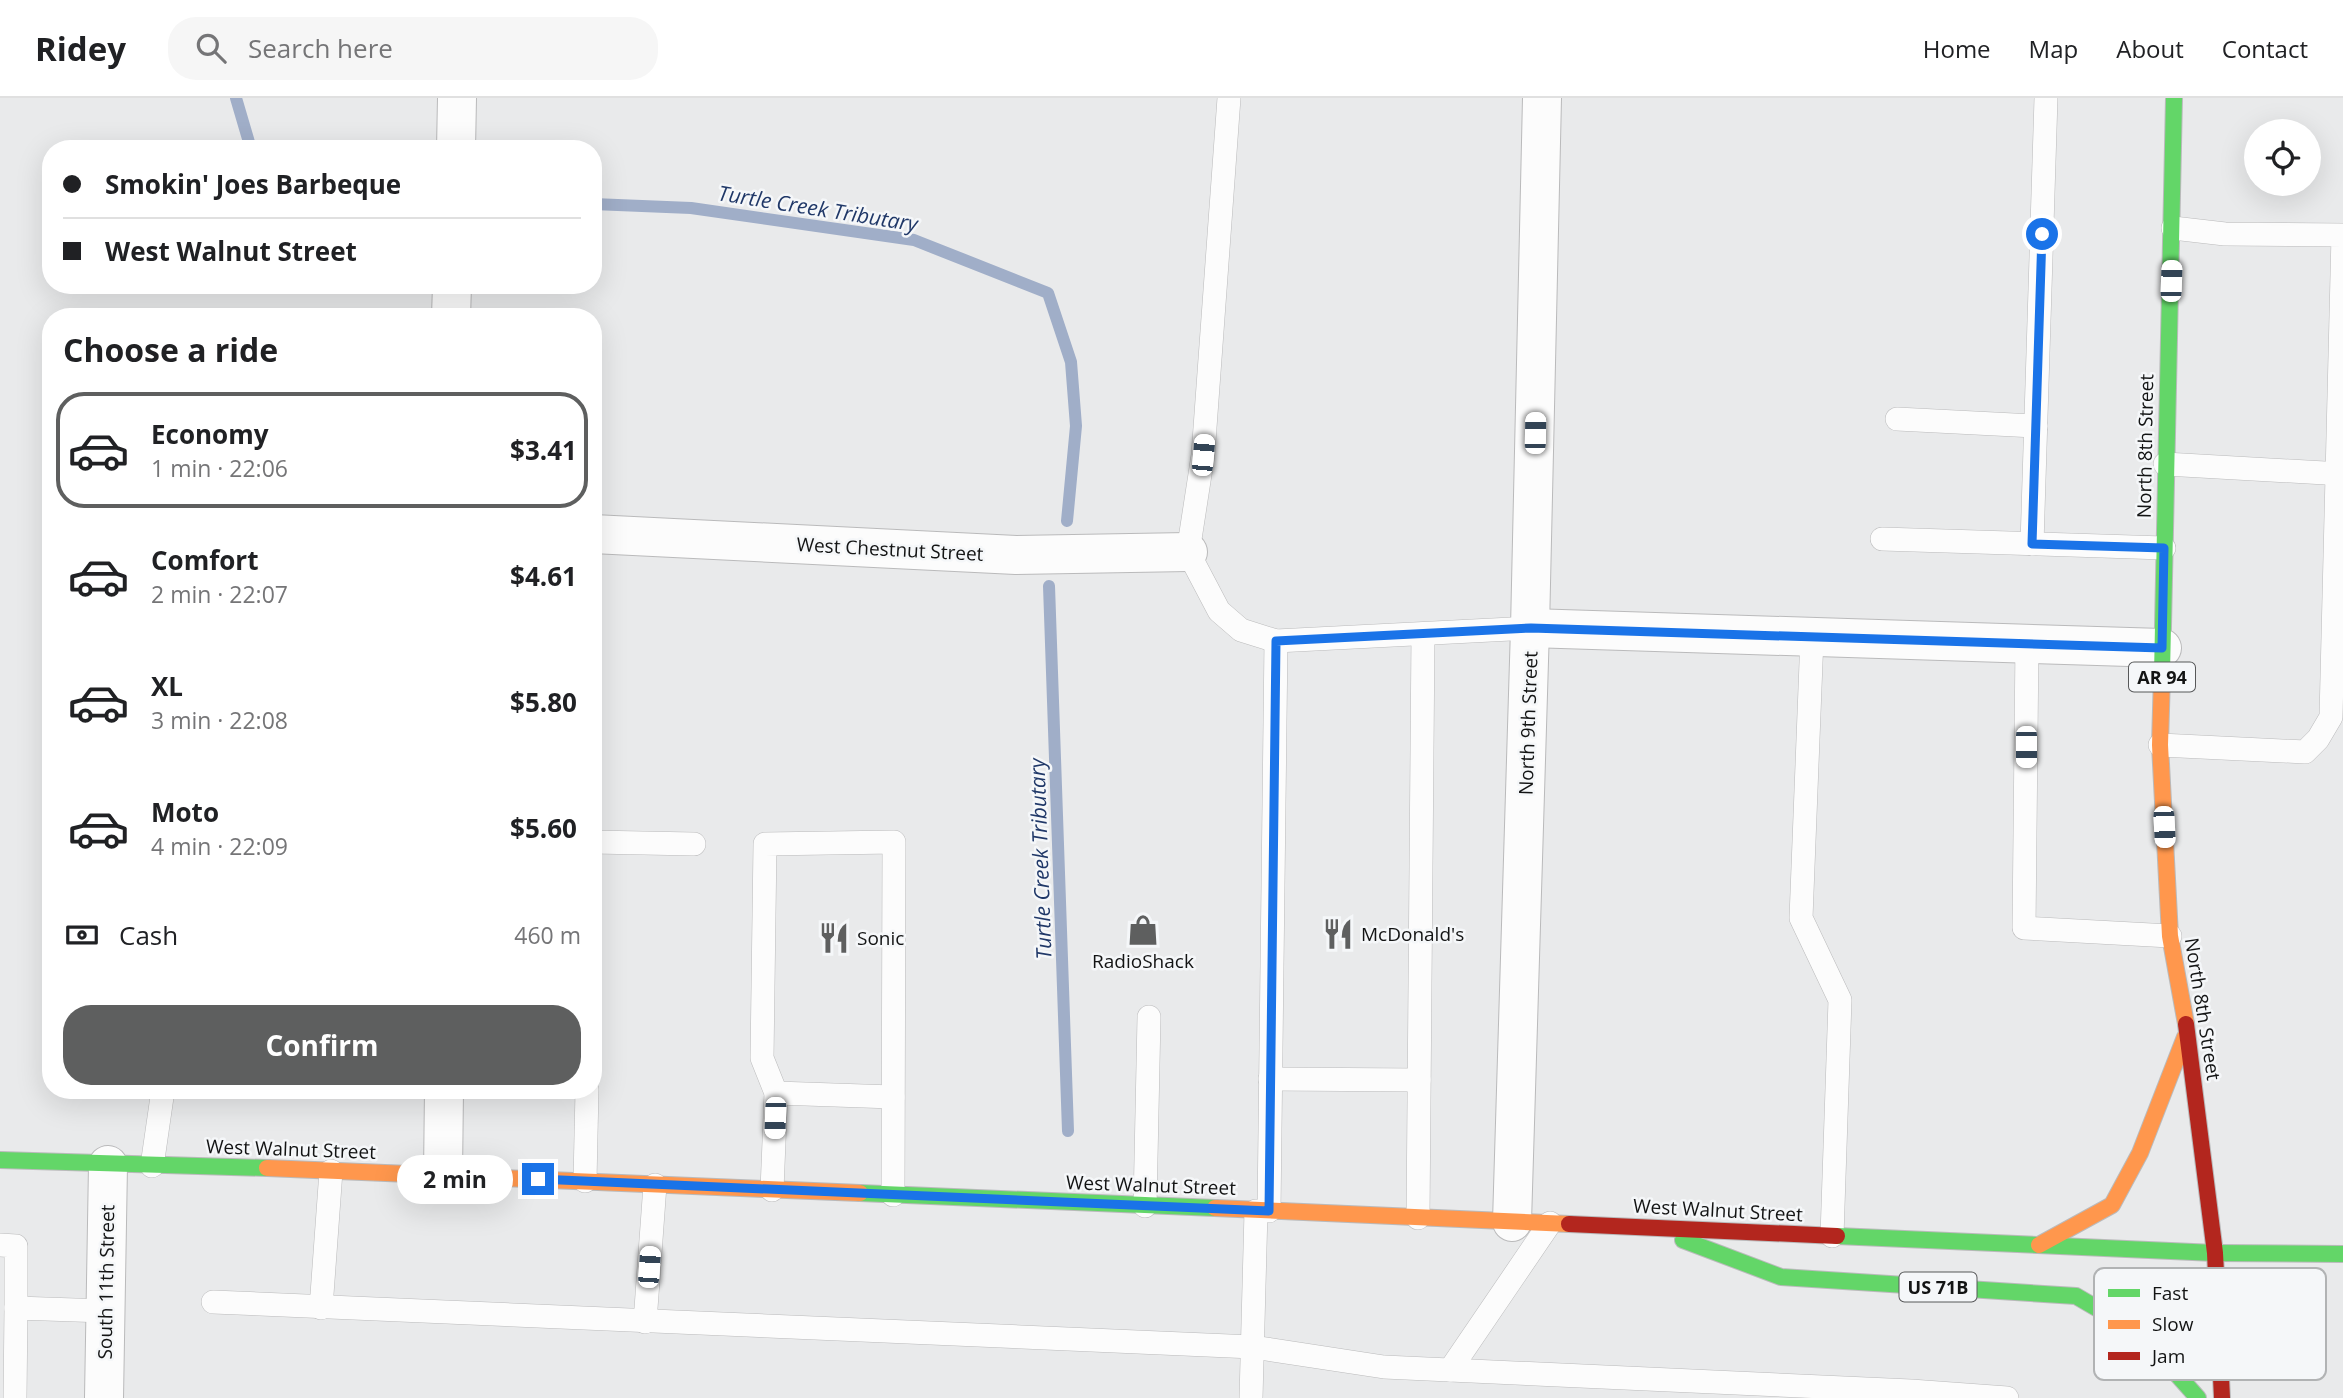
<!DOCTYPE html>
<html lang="en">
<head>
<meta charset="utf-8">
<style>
	body { margin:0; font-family:"Open Sans",sans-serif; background:#f6f6f6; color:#202124; height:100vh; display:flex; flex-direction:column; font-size:26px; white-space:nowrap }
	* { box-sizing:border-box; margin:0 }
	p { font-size:23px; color:#757577 }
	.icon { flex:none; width:38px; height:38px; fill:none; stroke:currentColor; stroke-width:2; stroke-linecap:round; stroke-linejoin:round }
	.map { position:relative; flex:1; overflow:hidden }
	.drawer { position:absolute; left:42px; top:210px; width:560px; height:791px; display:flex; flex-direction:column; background:#fff; border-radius:28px; box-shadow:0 7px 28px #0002 }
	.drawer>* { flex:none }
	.top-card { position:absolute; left:42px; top:42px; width:560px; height:154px; border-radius:28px; box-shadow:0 7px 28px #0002; display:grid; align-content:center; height:154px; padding:0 21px; background:#fff }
	.tools { position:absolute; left:2244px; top:21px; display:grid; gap:14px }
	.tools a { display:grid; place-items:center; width:77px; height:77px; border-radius:50%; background:#fff; box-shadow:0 7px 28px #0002; font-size:35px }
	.end { position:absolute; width:32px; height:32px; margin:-16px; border:9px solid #1a73e8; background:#fff; box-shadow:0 0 0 4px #fff }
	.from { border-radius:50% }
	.bubble { position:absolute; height:49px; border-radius:24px; background:#fff; box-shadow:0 7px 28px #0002; font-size:23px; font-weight:700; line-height:49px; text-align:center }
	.car { position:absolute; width:21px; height:42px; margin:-21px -10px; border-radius:9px; box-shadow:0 0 5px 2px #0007; background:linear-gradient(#fff 24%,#345 0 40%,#fff 0 76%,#345 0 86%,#fff 0) }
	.top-card b { display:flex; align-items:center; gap:24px; height:66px; font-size:26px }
	.top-card b+b { border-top:2px solid #e0e0e0 }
	.top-card i { width:18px; height:18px; background:#202124 }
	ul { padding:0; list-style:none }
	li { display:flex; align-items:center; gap:21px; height:116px; margin:0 14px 10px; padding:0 7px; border:4px solid transparent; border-radius:28px }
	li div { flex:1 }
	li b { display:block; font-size:26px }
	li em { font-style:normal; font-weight:700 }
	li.active { border-color:#5e5f5f }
	li>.icon { width:63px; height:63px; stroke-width:1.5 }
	h2 { padding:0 21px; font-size:32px; line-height:84px }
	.pay { display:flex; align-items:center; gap:18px; height:77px; padding:0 21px; font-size:26px }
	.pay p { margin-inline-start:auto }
	.cta { display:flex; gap:14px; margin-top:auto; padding:14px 21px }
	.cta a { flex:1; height:80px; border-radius:28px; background:#5e5f5f; color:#fff; font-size:28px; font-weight:700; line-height:80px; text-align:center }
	header { display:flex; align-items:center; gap:42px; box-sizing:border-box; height:98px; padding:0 35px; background:#fff; border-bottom:2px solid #e0e0e0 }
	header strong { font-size:33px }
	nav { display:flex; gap:38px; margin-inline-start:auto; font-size:24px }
	.search { width:490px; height:63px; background:#f6f6f6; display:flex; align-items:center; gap:18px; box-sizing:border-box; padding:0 24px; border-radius:28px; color:#757577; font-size:26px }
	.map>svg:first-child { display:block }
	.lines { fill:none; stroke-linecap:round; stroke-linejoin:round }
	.stream { stroke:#a0aec8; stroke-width:12 }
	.lane-casing { stroke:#bababb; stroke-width:24 }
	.street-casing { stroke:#bababb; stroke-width:40 }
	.fast-casing { stroke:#bababb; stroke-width:18 }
	.slow-casing { stroke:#bababb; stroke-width:18 }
	.jam-casing { stroke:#bababb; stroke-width:18 }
	.lane { stroke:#fcfcfc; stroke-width:23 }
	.street { stroke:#fcfcfc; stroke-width:38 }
	.fast { stroke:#63d668; stroke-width:16 }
	.slow { stroke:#ff974d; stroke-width:16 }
	.jam { stroke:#b3261e; stroke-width:16 }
	.route { stroke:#1a73e8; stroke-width:9 }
	.labels { text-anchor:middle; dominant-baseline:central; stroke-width:5; stroke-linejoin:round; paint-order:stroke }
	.shield { fill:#f5f7f9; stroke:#575859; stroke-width:2 }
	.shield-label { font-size:18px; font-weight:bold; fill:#131414 }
	.street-label { font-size:19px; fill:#131414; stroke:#f5f7f9 }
	.poi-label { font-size:19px; fill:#131414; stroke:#f5f7f9; text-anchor:start }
	.water-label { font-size:21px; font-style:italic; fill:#203868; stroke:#f5f7f9 }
	.key { fill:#f5f7f9; stroke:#b1b3b4; stroke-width:2 }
	.key-label { font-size:19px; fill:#131414 }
</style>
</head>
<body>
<header>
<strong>Ridey</strong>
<div class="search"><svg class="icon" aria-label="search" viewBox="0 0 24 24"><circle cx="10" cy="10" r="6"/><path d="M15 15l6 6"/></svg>Search here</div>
<nav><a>Home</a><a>Map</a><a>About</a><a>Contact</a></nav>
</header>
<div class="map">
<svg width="2343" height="1300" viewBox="0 0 2343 1300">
	<rect width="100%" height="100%" fill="#e9eaeb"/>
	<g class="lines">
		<g class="stream">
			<path d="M236,0L251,51"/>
			<path d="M593,106L691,110L914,142L1048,195L1071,264L1076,328L1067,423"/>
			<path d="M1049,488L1068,1033"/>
		</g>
		<defs>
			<g id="lane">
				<path d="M1229,0L1203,357L1188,454L1219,513L1241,532L1276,543L1530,530"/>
				<path d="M1897,321L2036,328"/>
				<path d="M2165,366L2343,376"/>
				<path d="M1882,441L2164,450"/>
				<path d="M2032,446L2046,0"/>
				<path d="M1812,539L1801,820L1840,902L1832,1138"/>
				<path d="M2027,545L2024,830L2170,838"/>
				<path d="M2160,647L2305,654L2318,641L2331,619L2343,137L2225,136L2173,130"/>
				<path d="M593,744L694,746"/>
				<path d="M1270,981L1419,982"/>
				<path d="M776,995L893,999"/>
				<path d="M152,1068L163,992"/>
				<path d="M585,1083L587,992"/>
				<path d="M772,1092L776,995L762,960L765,746L894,744L893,1097"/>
				<path d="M1145,1108L1149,919"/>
				<path d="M1269,1113L1276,543"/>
				<path d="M1418,1120L1423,536"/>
				<path d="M0,1147L16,1148V1210"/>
				<path d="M213,1204L1253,1249L1384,1269L1911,1293L2007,1300"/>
				<path d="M321,1210L331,1073"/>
				<path d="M645,1224L655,1087"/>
				<path d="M1450,1272L1550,1125"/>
				<path d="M15,1300L16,1210L105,1213"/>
				<path d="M1251,1300L1256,1113"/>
			</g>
			<g id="street">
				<path d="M456,51L457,0"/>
				<path d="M451,219L452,187"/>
				<path d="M593,436L1016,457L1188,454"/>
				<path d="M1530,530L2162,550"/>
				<path d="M443,1076L444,992"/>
				<path d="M1512,1124L1530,530L1542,0"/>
				<path d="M104,1300L108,1067"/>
			</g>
			<g id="fast">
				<path d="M2162,576L2174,0"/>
				<path d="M0,1062L267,1070"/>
				<path d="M860,1095L1215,1110"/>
				<path d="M1837,1138L2215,1155"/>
				<path d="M1683,1142L1781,1179L2076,1198L2141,1236L2198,1300"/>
				<path d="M2215,1155L2343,1156"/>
			</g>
			<g id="slow">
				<path d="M2162,576L2160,647L2170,838L2186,926"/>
				<path d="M267,1070L860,1095"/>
				<path d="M1215,1110L1569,1126"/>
				<path d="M2039,1147L2112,1107L2140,1055L2185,939"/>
			</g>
			<g id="jam">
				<path d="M2186,926L2215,1155L2222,1300"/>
				<path d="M1569,1126L1837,1138"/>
			</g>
		</defs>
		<use href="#lane" class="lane-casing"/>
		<use href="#street" class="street-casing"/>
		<use href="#fast" class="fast-casing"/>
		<use href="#slow" class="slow-casing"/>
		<use href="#jam" class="jam-casing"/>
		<use href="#lane" class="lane"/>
		<use href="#street" class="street"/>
		<use href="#fast" class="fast"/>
		<use href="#slow" class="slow"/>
		<use href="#jam" class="jam"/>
	</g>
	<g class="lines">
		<path class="route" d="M538,1081L1269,1113L1276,543L1531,530L2162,550L2164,450L2032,446L2042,136"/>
	</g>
	<defs>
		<symbol id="shop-bare" viewBox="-9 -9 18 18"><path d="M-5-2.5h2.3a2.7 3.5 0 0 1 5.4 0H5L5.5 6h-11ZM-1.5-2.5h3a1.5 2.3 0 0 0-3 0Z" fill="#5e5f5f" stroke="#f5f7f9" stroke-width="2.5" paint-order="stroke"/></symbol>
		<symbol id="restaurant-bare" viewBox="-9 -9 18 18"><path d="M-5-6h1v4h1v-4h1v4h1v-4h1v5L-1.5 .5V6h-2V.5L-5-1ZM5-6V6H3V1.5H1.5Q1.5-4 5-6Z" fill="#5e5f5f" stroke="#f5f7f9" stroke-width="2.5" paint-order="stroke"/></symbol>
	</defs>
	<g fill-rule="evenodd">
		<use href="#shop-bare" x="1121" y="810" width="44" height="44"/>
		<use href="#restaurant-bare" x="1316" y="814" width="44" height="44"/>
		<use href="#restaurant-bare" x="812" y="818" width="44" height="44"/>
	</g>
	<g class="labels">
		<g class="shield">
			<rect x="2129" y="564.5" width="66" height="29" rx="5"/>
			<rect x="1899.5" y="1174.5" width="77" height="29" rx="5"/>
		</g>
		<g class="shield-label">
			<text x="2162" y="579">AR 94</text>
			<text x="1938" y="1189">US 71B</text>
		</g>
		<g class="street-label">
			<text transform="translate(2145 348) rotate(-89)">North 8th Street</text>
			<text transform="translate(890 451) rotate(3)">West Chestnut Street</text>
			<text transform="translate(1528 625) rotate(-88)">North 9th Street</text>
			<text transform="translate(2203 911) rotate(81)">North 8th Street</text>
			<text transform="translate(291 1051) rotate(2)">West Walnut Street</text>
			<text transform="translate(1151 1087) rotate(2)">West Walnut Street</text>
			<text transform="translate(1718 1112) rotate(3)">West Walnut Street</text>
			<text transform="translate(106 1184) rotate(-89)">South 11th Street</text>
		</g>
		<g class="poi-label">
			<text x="1361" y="836">McDonald's</text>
			<text x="857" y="840">Sonic</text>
			<text x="1143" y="863" text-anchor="middle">RadioShack</text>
		</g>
		<g class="water-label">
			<text transform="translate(818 110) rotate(9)">Turtle Creek Tributary</text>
			<text transform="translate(1040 761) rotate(-92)">Turtle Creek Tributary</text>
		</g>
	</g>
	<rect x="2094" y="1170" width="232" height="112" rx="10" class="key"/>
	<rect x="2108" y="1191" width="32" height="8" fill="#63d668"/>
	<rect x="2108" y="1222" width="32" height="9" fill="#ff974d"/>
	<rect x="2108" y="1254" width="32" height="8" fill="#b3261e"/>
	<g class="key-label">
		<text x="2152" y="1202">Fast</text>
		<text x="2152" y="1233">Slow</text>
		<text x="2152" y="1265">Jam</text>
	</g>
</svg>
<div class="tools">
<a><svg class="icon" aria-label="locate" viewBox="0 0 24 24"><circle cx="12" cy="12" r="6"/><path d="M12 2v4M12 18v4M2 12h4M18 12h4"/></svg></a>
</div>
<i class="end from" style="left:2042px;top:136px"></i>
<i class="end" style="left:538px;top:1081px"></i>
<div class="bubble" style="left:397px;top:1057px;width:116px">2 min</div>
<i class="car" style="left:2171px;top:183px;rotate:2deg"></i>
<i class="car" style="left:1535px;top:335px;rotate:1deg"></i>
<i class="car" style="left:1203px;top:357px;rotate:5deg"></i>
<i class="car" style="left:2026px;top:649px;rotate:180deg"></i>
<i class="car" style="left:2164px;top:729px;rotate:177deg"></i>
<i class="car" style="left:775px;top:1020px;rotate:182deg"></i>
<i class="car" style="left:649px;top:1169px;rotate:4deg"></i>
<div class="top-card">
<b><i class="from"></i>Smokin' Joes Barbeque</b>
<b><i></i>West Walnut Street</b>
</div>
<section class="drawer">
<h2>Choose a ride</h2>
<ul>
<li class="active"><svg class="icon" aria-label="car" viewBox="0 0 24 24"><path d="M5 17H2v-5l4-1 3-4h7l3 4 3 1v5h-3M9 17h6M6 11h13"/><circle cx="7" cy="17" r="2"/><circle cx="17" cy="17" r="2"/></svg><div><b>Economy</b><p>1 min · 22:06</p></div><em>$3.41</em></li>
<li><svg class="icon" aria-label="car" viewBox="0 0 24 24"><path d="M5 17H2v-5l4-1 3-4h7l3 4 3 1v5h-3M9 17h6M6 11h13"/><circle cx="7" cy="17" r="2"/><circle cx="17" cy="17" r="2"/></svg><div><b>Comfort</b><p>2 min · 22:07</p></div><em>$4.61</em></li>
<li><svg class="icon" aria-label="car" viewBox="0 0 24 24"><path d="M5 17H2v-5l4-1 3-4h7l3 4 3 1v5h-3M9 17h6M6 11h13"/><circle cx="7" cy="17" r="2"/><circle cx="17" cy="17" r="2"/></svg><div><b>XL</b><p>3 min · 22:08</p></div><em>$5.80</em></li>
<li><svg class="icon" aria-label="car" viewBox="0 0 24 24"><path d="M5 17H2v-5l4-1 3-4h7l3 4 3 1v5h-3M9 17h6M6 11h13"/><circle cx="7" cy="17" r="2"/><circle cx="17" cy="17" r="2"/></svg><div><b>Moto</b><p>4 min · 22:09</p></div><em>$5.60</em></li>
</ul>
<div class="pay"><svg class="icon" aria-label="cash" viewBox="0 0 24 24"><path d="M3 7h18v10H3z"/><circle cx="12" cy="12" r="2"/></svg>Cash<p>460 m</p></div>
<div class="cta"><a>Confirm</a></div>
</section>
</div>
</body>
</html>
